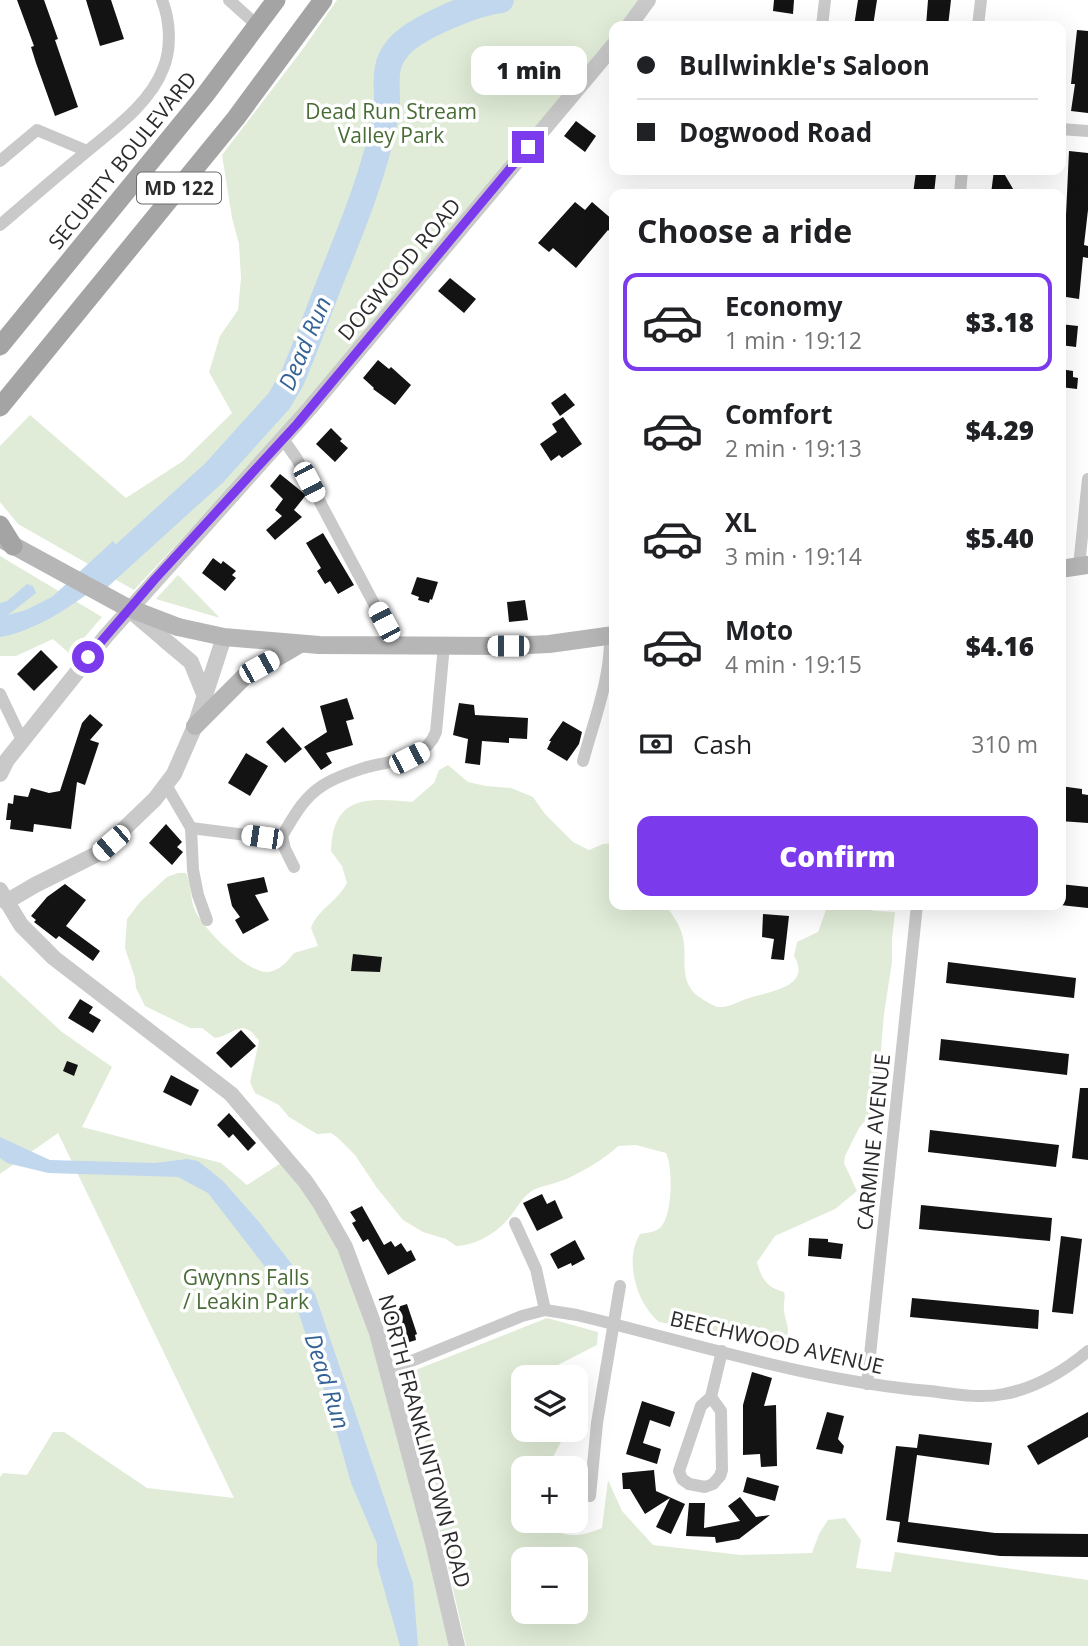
<!DOCTYPE html>
<html lang="en">
<head>
<meta charset="utf-8">
<style>
	body { margin:0; font-family:"Open Sans",sans-serif; background:#f2f2f2; color:#202124; height:100vh; display:flex; flex-direction:column; font-size:26px; white-space:nowrap }
	* { box-sizing:border-box; margin:0 }
	p { font-size:23px; color:#757577 }
	.icon { flex:none; width:38px; height:38px; fill:none; stroke:currentColor; stroke-width:2; stroke-linecap:round; stroke-linejoin:round }
	.map { position:relative; flex:1; overflow:hidden }
	.sheet { position:absolute; left:609px; top:189px; width:457px; height:721px; display:flex; flex-direction:column; background:#fff; border-radius:14px; box-shadow:0 7px 28px #0002 }
	.sheet>* { flex:none }
	.guide { position:absolute; left:609px; top:21px; width:457px; height:154px; border-radius:14px; box-shadow:0 7px 28px #0002; display:grid; align-content:center; height:154px; padding:0 28px; background:#fff }
	.controls { position:absolute; left:511px; top:1365px; display:grid; gap:14px }
	.controls a { display:grid; place-items:center; width:77px; height:77px; border-radius:14px; background:#fff; box-shadow:0 7px 28px #0002; font-size:35px }
	.end { position:absolute; width:32px; height:32px; margin:-16px; border:9px solid #7c3aed; background:#fff; box-shadow:0 0 0 4px #fff }
	.from { border-radius:50% }
	.bubble { position:absolute; height:49px; border-radius:14px; background:#fff; box-shadow:0 7px 28px #0002; font-size:23px; font-weight:800; line-height:49px; text-align:center }
	.car { position:absolute; width:21px; height:42px; margin:-21px -10px; border-radius:9px; box-shadow:0 0 5px 2px #0007; background:linear-gradient(#fff 24%,#345 0 40%,#fff 0 76%,#345 0 86%,#fff 0) }
	.guide b { display:flex; align-items:center; gap:24px; height:66px; font-size:26px }
	.guide b+b { border-top:2px solid #e0e0e0 }
	.guide i { width:18px; height:18px; background:#202124 }
	ul { padding:0; list-style:none }
	li { display:flex; align-items:center; gap:21px; height:98px; margin:0 14px 10px; padding:0 14px; border:4px solid transparent; border-radius:14px }
	li div { flex:1 }
	li b { display:block; font-size:26px }
	li em { font-style:normal; font-weight:800 }
	li.current { border-color:#7c3aed }
	li>.icon { width:63px; height:63px; stroke-width:1.5 }
	h2 { padding:0 28px; font-size:32px; line-height:84px }
	.pay { display:flex; align-items:center; gap:18px; height:77px; padding:0 28px; font-size:26px }
	.pay p { margin-inline-start:auto }
	.action { display:flex; gap:14px; margin-top:auto; padding:14px 28px }
	.action a { flex:1; height:80px; border-radius:14px; background:#7c3aed; color:#fff; font-size:28px; font-weight:800; line-height:80px; text-align:center }
	.map>svg:first-child { display:block }
	.green { fill:#e0ecd7; fill-rule:evenodd }
	.water { fill:#c1d7ee }
	.lines { fill:none; stroke-linecap:round; stroke-linejoin:round }
	.river { stroke:#c1d7ee; stroke-width:26 }
	.building { fill:#131313 }
	.minor { stroke:#c9c9c9; stroke-width:12 }
	.tertiary { stroke:#c9c9c9; stroke-width:16 }
	.secondary { stroke:#b6b6b6; stroke-width:18 }
	.primary { stroke:#a4a4a4; stroke-width:19 }
	.tertiary-bridge { stroke:#c9c9c9; stroke-width:16 }
	.secondary-bridge { stroke:#b6b6b6; stroke-width:18 }
	.route { stroke:#7c3aed; stroke-width:9 }
	.labels { text-anchor:middle; dominant-baseline:central; stroke-width:7; stroke-linejoin:round; paint-order:stroke }
	.shield { fill:#fff; stroke:#6b6b6b; stroke-width:2 }
	.shield-label { font-size:19px; font-weight:bold; fill:#2c2c2c }
	.park-label { font-size:21px; fill:#486c36; stroke:#fff }
	.street-label { font-size:21px; fill:#2c2c2c; stroke:#fff }
	.water-label { font-size:23px; font-style:italic; fill:#336295; stroke:#fff }
</style>
</head>
<body>
<div class="map">
<svg width="1088" height="1646" viewBox="0 0 1088 1646">
	<rect width="100%" height="100%" fill="#fff"/>
	<g class="green">
		<path d="M337,0H639L620,26H614V33L598,54L318,388L236,481L134,590L18,524L0,502V446L30,415L126,498L183,461L232,413L209,372L220,336L238,310L241,278L239,244L232,218L222,155L303,49Z"/>
		<path d="M0,556L102,617L70,654L53,639L16,656H0Z"/>
		<path d="M178,575L220,618L156,599Z"/>
		<path d="M448,765L468,782L486,786L511,788L533,797L545,814L573,842L589,850L603,844L614,843V905H665C674,916 682,928 684,943C686,964 680,983 699,997C704,1000 713,1006 718,1007C730,1008 739,1001 749,998C768,992 813,987 794,956L797,942L818,932L827,907L844,905L876,911L895,912L892,939V962L884,1014L877,1096L874,1110L859,1128L845,1156L844,1163L857,1191L835,1209L775,1236L757,1262C761,1278 767,1288 784,1292C786,1299 783,1302 784,1310C785,1322 791,1327 786,1340L778,1343L659,1322C636,1303 624,1260 640,1234C646,1233 655,1232 660,1228C673,1216 673,1168 666,1153L636,1145L618,1146C608,1157 573,1178 558,1182C550,1185 541,1186 533,1190C521,1198 517,1209 508,1219C495,1234 476,1245 456,1246L446,1239L423,1232L403,1220L377,1188L355,1155L338,1138L331,1133L317,1134L289,1117L279,1105L255,1093L250,1082L259,1041C242,1016 235,1035 215,1038L202,1028H190L145,1006L136,988L135,978L125,948L127,919L140,902L167,877L178,873H186C193,885 189,898 195,910C202,928 248,974 268,972C279,971 288,961 294,953L318,946L311,928C317,910 338,901 347,883L342,866L331,851C333,795 367,798 412,802L434,783L439,770Z"/>
		<path d="M0,975L62,1032L112,1067L82,1127L221,1163L247,1185L281,1163C341,1233 360,1301 385,1388C410,1473 429,1560 450,1646H0V1477L3,1473L27,1475L53,1432H64L147,1488L234,1498L58,1133L0,1174Z"/>
		<path d="M547,1318L598,1332L597,1345L534,1377H523V1383L513,1388L523,1397V1430L567,1431L547,1468H523V1521H545C561,1540 581,1537 602,1528L608,1480L622,1511L653,1545L741,1555L812,1553L819,1534L828,1520L845,1518L861,1540L856,1568L891,1572L895,1552L1088,1580V1646H466L437,1519H444L408,1373ZM523,1559H576V1612H523Z"/>
	</g>
	<g class="water">
		<path d="M113,541L129,562C93,590 47,629 0,637V603L7,601L27,584L33,586L36,593L8,615L26,610L52,597Z"/>
		<path d="M0,1137L50,1160L155,1163L187,1159L198,1161L223,1181L259,1222L315,1294L413,1583L418,1646H400L377,1564V1544L351,1483L329,1405L297,1308L208,1193L178,1177L48,1173L7,1163L0,1158Z"/>
	</g>
	<g class="lines">
		<path class="river" d="M97,579L214,473L279,401L291,381C306,347 318,312 332,277C353,225 375,171 386,115C390,92 380,69 397,49C413,28 475,3 501,0"/>
	</g>
	<g class="building">
		<path d="M17,0H44L58,39L55,40L78,107L55,116L36,63L31,47L34,46Z"/>
		<path d="M86,0H111L124,39L100,46Z"/>
		<path d="M774,0H794L793,14L773,11Z"/>
		<path d="M858,0H877L873,26H854Z"/>
		<path d="M928,0H951L948,26H926Z"/>
		<path d="M1077,30L1088,31V113L1071,111L1075,84H1071Z"/>
		<path d="M576,121L596,136L585,152L564,136Z"/>
		<path d="M1069,151L1088,153V210L1084,245L1088,246V258L1083,257L1079,299L1060,296V236H1065Z"/>
		<path d="M994,170H1002L1016,194H991Z"/>
		<path d="M916,172L936,175L934,194H913Z"/>
		<path d="M575,202L585,210L592,202L614,221V235L608,230L576,268L553,248L549,252L538,243Z"/>
		<path d="M450,278L476,299L464,313L438,291Z"/>
		<path d="M1060,324L1078,326L1076,347L1060,345Z"/>
		<path d="M378,360L389,369L391,367L411,385L395,405L373,389L374,388L363,378Z"/>
		<path d="M1060,369L1073,371V377L1078,378L1077,389L1060,387Z"/>
		<path d="M565,393L575,405L560,416L551,403Z"/>
		<path d="M563,417L582,444L562,458L559,455L551,461L540,444L557,432L552,424Z"/>
		<path d="M331,428L342,439L340,441L348,448L335,462L316,444Z"/>
		<path d="M280,474L306,495L294,510L302,517L275,540L266,530L282,516L275,510L283,499L270,486Z"/>
		<path d="M323,533L354,585L338,594L330,581L325,584L317,571L321,568L306,543Z"/>
		<path d="M213,558L221,564L223,561L236,571L232,575L236,578L225,591L202,573Z"/>
		<path d="M417,577L438,582L432,600L430,599L429,603L418,600L419,597L411,594Z"/>
		<path d="M525,600L528,620L509,622L507,602Z"/>
		<path d="M41,650L58,667L34,691L17,674Z"/>
		<path d="M347,698L354,719L346,721L353,745L326,753L332,763L321,770L304,747L327,732L320,706Z"/>
		<path d="M459,703L474,705L475,715L528,718L527,739L509,738V743L482,741L480,765L465,763L468,739L453,735Z"/>
		<path d="M90,714L103,725L90,740L99,743L85,785L77,782L71,829L34,824L33,832L10,829L11,820H6L8,803L13,804L14,795L28,797L31,788L49,793L60,791L82,723Z"/>
		<path d="M563,721L582,732L579,744L567,761L547,749L551,741H549Z"/>
		<path d="M283,727L302,749L285,763L266,742Z"/>
		<path d="M246,753L268,766L250,796L228,783Z"/>
		<path d="M1060,786L1082,789V794L1088,795V823L1060,821Z"/>
		<path d="M166,824L182,842L177,847L183,852L172,865L149,843Z"/>
		<path d="M264,877L268,892L255,895L269,920L243,934L235,920L240,917L232,906L227,884Z"/>
		<path d="M65,884L86,900L66,926L100,951L93,961L59,936L56,939L34,922L36,920L31,916L47,897Z"/>
		<path d="M1060,884L1088,887V908L1060,905Z"/>
		<path d="M763,914L789,916L784,960L771,959L774,939L762,937Z"/>
		<path d="M353,954L382,957L380,972L351,971Z"/>
		<path d="M948,962L1076,978L1074,998L946,983Z"/>
		<path d="M80,999L93,1007L89,1013L101,1020L93,1033L68,1018Z"/>
		<path d="M241,1030L256,1046L231,1068L216,1053Z"/>
		<path d="M941,1039L1069,1054L1067,1075L939,1060Z"/>
		<path d="M67,1061L78,1065L74,1076L63,1071Z"/>
		<path d="M171,1075L199,1090L191,1106L163,1092Z"/>
		<path d="M1080,1088H1088V1160L1072,1158Z"/>
		<path d="M229,1113L256,1143L248,1151L233,1134L229,1138L217,1125Z"/>
		<path d="M930,1130L1059,1145L1056,1167L928,1152Z"/>
		<path d="M542,1194L547,1204L555,1200L563,1218L537,1231L523,1203Z"/>
		<path d="M921,1205L1052,1218L1050,1241L919,1229Z"/>
		<path d="M362,1206L384,1245L391,1241L395,1247L401,1243L407,1252L411,1250L416,1260L388,1275L368,1239L363,1242L352,1223L356,1221L350,1212Z"/>
		<path d="M1061,1236L1082,1239L1073,1314L1052,1312Z"/>
		<path d="M809,1238L828,1239V1242L843,1244L841,1259L808,1256Z"/>
		<path d="M575,1240L585,1259L572,1266L571,1263L558,1269L550,1254Z"/>
		<path d="M912,1298L1039,1310L1038,1329L910,1317Z"/>
		<path d="M407,1304L417,1334L415,1335L416,1340L400,1345L388,1310Z"/>
		<path d="M752,1372L772,1378L764,1406L776,1405L777,1466L761,1467L760,1454L743,1455V1405Z"/>
		<path d="M642,1401L675,1412L670,1427L650,1420L643,1443L661,1449L657,1464L626,1454Z"/>
		<path d="M827,1412L844,1416L838,1439L844,1446L842,1454L816,1449Z"/>
		<path d="M1088,1412V1437L1038,1465L1027,1446Z"/>
		<path d="M919,1434L992,1443L989,1465L917,1455L908,1522L995,1533L1088,1534V1557L1000,1556L897,1542L900,1522L886,1520L896,1446L917,1448Z"/>
		<path d="M654,1470L656,1491L685,1504L671,1534L656,1527L670,1498L645,1514L630,1489H623L622,1473Z"/>
		<path d="M747,1477L779,1486L775,1501L743,1492Z"/>
		<path d="M740,1497L756,1517L770,1515L739,1539L716,1543L715,1537L686,1536L689,1503H705L704,1528L740,1521L728,1506Z"/>
	</g>
	<g class="lines">
		<g class="minor">
			<path d="M229,0L258,26"/>
			<path d="M822,26L825,0"/>
			<path d="M978,26L981,0"/>
			<path d="M1060,129L1088,131"/>
			<path d="M0,161L37,130L87,151"/>
			<path d="M960,194L962,170"/>
			<path d="M0,225C26,203 52,180 79,158C108,133 149,106 163,69C172,48 170,20 162,0"/>
			<path d="M283,439L297,459L396,645"/>
			<path d="M1079,566L1088,479"/>
			<path d="M0,694L22,740"/>
			<path d="M583,761C594,720 611,678 610,636"/>
			<path d="M166,785L191,828L193,870L198,895L207,920"/>
			<path d="M191,828L262,837L282,836"/>
			<path d="M294,867L285,849L282,836C293,818 303,798 322,786C335,777 352,772 367,767C393,760 425,761 436,732L444,645"/>
			<path d="M515,1223L536,1269L545,1310"/>
			<path d="M387,1371L522,1316L545,1310L577,1315C693,1343 810,1381 930,1391C954,1394 980,1399 1004,1394C1036,1388 1063,1372 1088,1351"/>
			<path d="M867,1384L917,905"/>
			<path d="M711,1397L721,1411L722,1470L720,1476L713,1484L705,1487L689,1484L682,1479L679,1471L701,1406L711,1397L722,1351"/>
			<path d="M590,1496L597,1423L620,1286"/>
		</g>
		<g class="tertiary">
			<path d="M629,26L648,0"/>
			<path d="M166,641L191,662L204,694"/>
			<path d="M0,774L7,760L106,636L310,408L614,45"/>
			<path d="M0,890L21,925L54,958L231,1094L305,1181L320,1203L345,1247L377,1333L433,1543L457,1646"/>
			<path d="M6,902L35,885L99,853L155,799L174,774L195,726L224,637"/>
		</g>
		<g class="secondary">
			<path d="M3,540L126,607"/>
			<path d="M1060,569L1088,565"/>
			<path d="M178,627L224,637L319,645L508,646L549,644L614,635"/>
			<path d="M195,726L244,677L300,644"/>
		</g>
		<g class="primary">
			<path d="M0,346L205,95L276,0"/>
			<path d="M0,407L236,118L323,0"/>
			<path d="M0,525L13,546"/>
		</g>
		<path class="tertiary-bridge" d="M133,613L166,641"/>
		<path class="secondary-bridge" d="M126,607L178,627"/>
	</g>
	<g class="lines">
		<path class="route" d="M88,657L155,579L297,424L528,147"/>
	</g>
	<g class="labels">
		<rect class="shield" x="137" y="172.5" width="84" height="31" rx="5"/>
		<g class="shield-label">
			<text x="179" y="188">MD 122</text>
		</g>
		<g class="park-label">
			<text x="391" y="111">Dead Run Stream<tspan x="391" dy="24">Valley Park</tspan></text>
			<text x="246" y="1277">Gwynns Falls<tspan x="246" dy="24">/ Leakin Park</tspan></text>
		</g>
		<g class="street-label">
			<text transform="translate(122 160) rotate(-51)">SECURITY BOULEVARD</text>
			<text transform="translate(399 269) rotate(-50)">DOGWOOD ROAD</text>
			<text transform="translate(873 1142) rotate(-84)">CARMINE AVENUE</text>
			<text transform="translate(777 1342) rotate(13)">BEECHWOOD AVENUE</text>
			<text transform="translate(425 1441) rotate(75)">NORTH FRANKLINTOWN ROAD</text>
		</g>
		<g class="water-label">
			<text transform="translate(304 343) rotate(-67)">Dead Run</text>
			<text transform="translate(328 1381) rotate(72)">Dead Run</text>
		</g>
	</g>
</svg>
<div class="controls">
<a><svg class="icon" aria-label="layers" viewBox="0 0 24 24"><path d="M12 4l9 5-9 5-9-5zM3 14l9 5 9-5"/></svg></a>
<a>+</a>
<a>−</a>
</div>
<i class="end from" style="left:88px;top:657px"></i>
<i class="end" style="left:528px;top:147px"></i>
<div class="bubble" style="left:471px;top:46px;width:116px">1 min</div>
<i class="car" style="left:309px;top:482px;rotate:152deg"></i>
<i class="car" style="left:384px;top:622px;rotate:332deg"></i>
<i class="car" style="left:508px;top:646px;rotate:270deg"></i>
<i class="car" style="left:259px;top:667px;rotate:61deg"></i>
<i class="car" style="left:409px;top:758px;rotate:63deg"></i>
<i class="car" style="left:262px;top:837px;rotate:278deg"></i>
<i class="car" style="left:111px;top:843px;rotate:229deg"></i>
<div class="guide">
<b><i class="from"></i>Bullwinkle's Saloon</b>
<b><i></i>Dogwood Road</b>
</div>
<section class="sheet">
<h2>Choose a ride</h2>
<ul>
<li class="current"><svg class="icon" aria-label="car" viewBox="0 0 24 24"><path d="M5 17H2v-5l4-1 3-4h7l3 4 3 1v5h-3M9 17h6M6 11h13"/><circle cx="7" cy="17" r="2"/><circle cx="17" cy="17" r="2"/></svg><div><b>Economy</b><p>1 min · 19:12</p></div><em>$3.18</em></li>
<li><svg class="icon" aria-label="car" viewBox="0 0 24 24"><path d="M5 17H2v-5l4-1 3-4h7l3 4 3 1v5h-3M9 17h6M6 11h13"/><circle cx="7" cy="17" r="2"/><circle cx="17" cy="17" r="2"/></svg><div><b>Comfort</b><p>2 min · 19:13</p></div><em>$4.29</em></li>
<li><svg class="icon" aria-label="car" viewBox="0 0 24 24"><path d="M5 17H2v-5l4-1 3-4h7l3 4 3 1v5h-3M9 17h6M6 11h13"/><circle cx="7" cy="17" r="2"/><circle cx="17" cy="17" r="2"/></svg><div><b>XL</b><p>3 min · 19:14</p></div><em>$5.40</em></li>
<li><svg class="icon" aria-label="car" viewBox="0 0 24 24"><path d="M5 17H2v-5l4-1 3-4h7l3 4 3 1v5h-3M9 17h6M6 11h13"/><circle cx="7" cy="17" r="2"/><circle cx="17" cy="17" r="2"/></svg><div><b>Moto</b><p>4 min · 19:15</p></div><em>$4.16</em></li>
</ul>
<div class="pay"><svg class="icon" aria-label="cash" viewBox="0 0 24 24"><path d="M3 7h18v10H3z"/><circle cx="12" cy="12" r="2"/></svg>Cash<p>310 m</p></div>
<div class="action"><a>Confirm</a></div>
</section>
</div>
</body>
</html>
